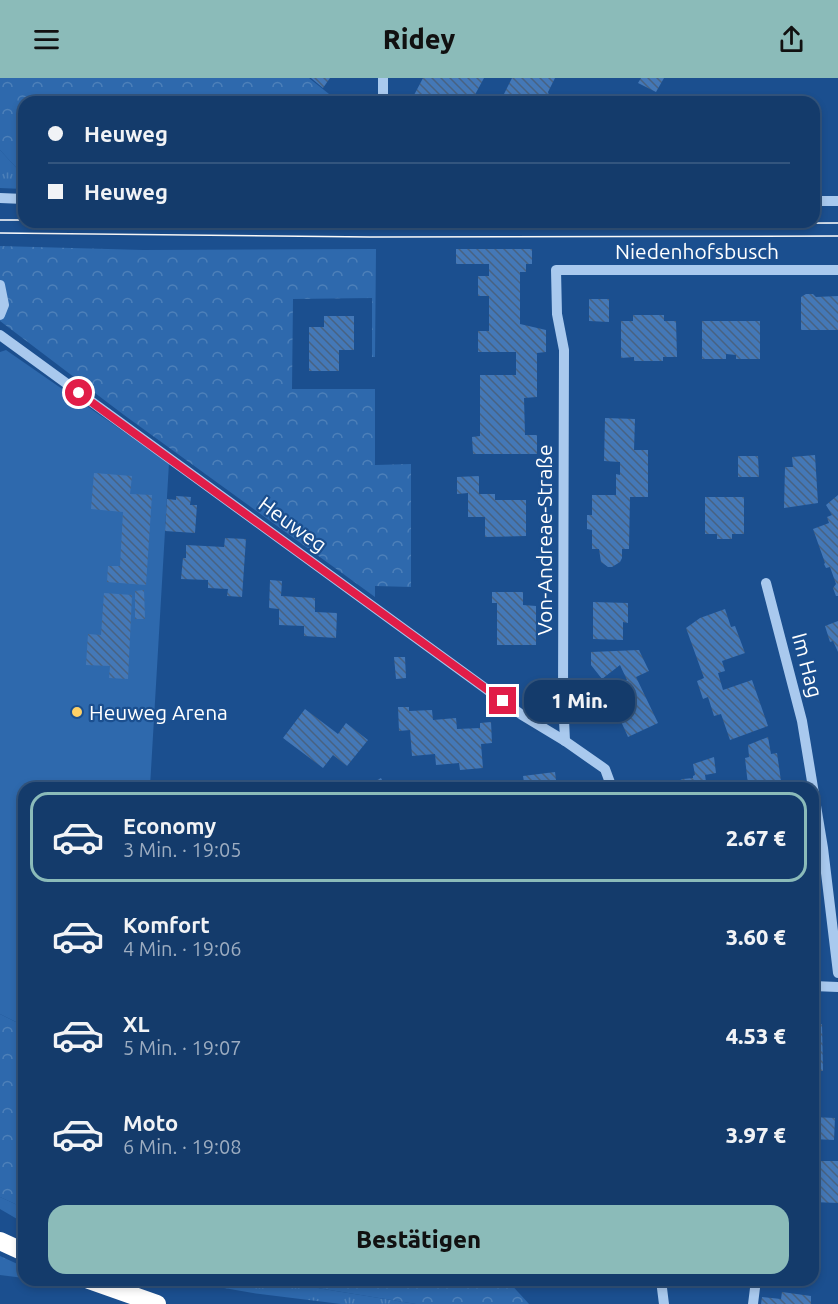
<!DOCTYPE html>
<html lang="de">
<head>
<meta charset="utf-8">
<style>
	body { margin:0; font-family:Ubuntu,sans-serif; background:#214673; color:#f1f3f6; height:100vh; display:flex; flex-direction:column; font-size:22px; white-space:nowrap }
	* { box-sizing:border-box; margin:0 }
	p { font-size:20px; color:#9dadc1 }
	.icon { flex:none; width:33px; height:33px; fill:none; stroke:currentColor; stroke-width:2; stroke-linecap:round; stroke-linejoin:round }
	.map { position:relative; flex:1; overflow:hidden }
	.sheet { position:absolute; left:18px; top:704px; width:801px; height:504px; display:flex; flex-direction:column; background:#143b6b; border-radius:18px; box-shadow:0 3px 9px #0003,0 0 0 2px #33557e }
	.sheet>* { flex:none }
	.banner { position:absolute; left:18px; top:18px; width:802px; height:132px; border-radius:18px; box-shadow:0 3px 9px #0003,0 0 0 2px #33557e; display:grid; align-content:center; height:132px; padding:0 30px; background:#143b6b }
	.end { position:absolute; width:27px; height:27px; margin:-14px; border:8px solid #e11d48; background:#fff; box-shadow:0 0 0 3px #fff }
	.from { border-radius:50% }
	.bubble { position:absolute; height:42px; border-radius:18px; background:#143b6b; box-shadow:0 3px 9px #0003,0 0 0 2px #33557e; font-size:20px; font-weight:800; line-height:42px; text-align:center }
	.banner b { display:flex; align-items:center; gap:21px; height:57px; font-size:22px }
	.banner b+b { border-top:2px solid #33557e }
	.banner i { width:15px; height:15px; background:#f1f3f6 }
	ul { padding:10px 0 0; list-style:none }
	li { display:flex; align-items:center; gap:18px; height:90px; margin:0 12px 9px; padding:0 18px; border:3px solid transparent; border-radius:18px }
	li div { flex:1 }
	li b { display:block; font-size:22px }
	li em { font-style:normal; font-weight:800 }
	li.selected { border-color:#8bbbb9 }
	li>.icon { width:54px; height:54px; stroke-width:1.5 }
	.button { display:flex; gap:12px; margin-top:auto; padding:12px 30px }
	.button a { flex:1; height:69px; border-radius:18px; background:#8bbbb9; color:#111; font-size:24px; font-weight:800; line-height:69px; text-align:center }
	header { display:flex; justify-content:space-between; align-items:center; height:78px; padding:0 30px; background:#8bbbb9; color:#111; font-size:27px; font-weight:800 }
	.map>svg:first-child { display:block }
	.grass { fill:url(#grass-tufts) }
	.forest { fill:url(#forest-crowns) }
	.garden { fill:#2e69ad }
	.building { fill:url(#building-back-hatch) }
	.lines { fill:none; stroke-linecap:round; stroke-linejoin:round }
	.minor { stroke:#a9c9ee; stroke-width:10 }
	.highway { stroke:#fff; stroke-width:18 }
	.tram { stroke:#fff; stroke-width:1.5 }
	.route { stroke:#e11d48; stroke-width:8 }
	.poi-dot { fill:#ffd166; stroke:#1b4f8f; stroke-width:2 }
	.labels { text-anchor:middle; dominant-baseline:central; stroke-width:4.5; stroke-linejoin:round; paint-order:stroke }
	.street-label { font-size:21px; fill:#fff; stroke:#1b4f8f }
	.poi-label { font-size:21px; fill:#fff; stroke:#1b4f8f; text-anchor:start }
</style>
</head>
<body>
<header><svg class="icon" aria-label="menu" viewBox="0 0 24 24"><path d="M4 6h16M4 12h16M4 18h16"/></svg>Ridey<svg class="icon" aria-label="share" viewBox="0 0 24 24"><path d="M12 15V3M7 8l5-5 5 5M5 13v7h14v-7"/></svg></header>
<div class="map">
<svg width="838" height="1226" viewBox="0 0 838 1226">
	<defs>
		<pattern id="grass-tufts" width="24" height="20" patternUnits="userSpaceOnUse" patternTransform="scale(1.5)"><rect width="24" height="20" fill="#2e69ad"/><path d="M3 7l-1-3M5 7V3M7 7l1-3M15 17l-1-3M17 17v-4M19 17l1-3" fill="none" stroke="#4d80b9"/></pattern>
		<pattern id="forest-crowns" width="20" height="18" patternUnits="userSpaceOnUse" patternTransform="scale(1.5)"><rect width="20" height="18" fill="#2e69ad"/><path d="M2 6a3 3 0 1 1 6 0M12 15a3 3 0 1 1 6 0" fill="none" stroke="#4d80b9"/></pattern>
		<pattern id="building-back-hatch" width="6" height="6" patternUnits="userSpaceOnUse" patternTransform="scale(1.5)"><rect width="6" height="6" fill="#4478b7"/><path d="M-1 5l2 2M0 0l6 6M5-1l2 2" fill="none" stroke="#486282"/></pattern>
	</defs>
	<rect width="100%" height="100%" fill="#1b4f8f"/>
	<g class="grass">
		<path d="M0,72L24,98V111L0,110Z"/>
		<path d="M0,1119L24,1130V1145L0,1131Z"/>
		<path d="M0,1178L24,1189V1200L0,1197Z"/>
		<path d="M178,1202H268L416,1226H341L253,1215Z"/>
	</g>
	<g class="forest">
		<path d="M0,0H309L339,24H24V98L0,72Z"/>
		<path d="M0,168L143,172L376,171L375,279H372V220L293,221L292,311H375V387L411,386V509L375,508V519L124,337L0,243Z"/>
		<path d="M0,936L24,948V1130L0,1119Z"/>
		<path d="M268,1202H507L529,1226H416Z"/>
	</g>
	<path class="garden" d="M6,272L169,385L150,709L24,710V948L0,936V274Z"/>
	<g class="building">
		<path d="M311,0H330L323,10Z"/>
		<path d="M423,0H484L471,24H422L413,19Z"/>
		<path d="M512,0H555L548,14L550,21L549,24H506L501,22Z"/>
		<path d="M641,0H664L656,14L638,5Z"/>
		<path d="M456,171H532V186H526V194H520V246L546,252V274L537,275V319L524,320L525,357H537V376H473L472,359L480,358V297H516V274H478V253H489V218H478V198H489V186H456Z"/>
		<path d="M806,216H813L816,219L838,218V252H801V219Z"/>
		<path d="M589,221H609V244L589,243Z"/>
		<path d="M633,237H664V243H676L677,279H663V283H634V279L621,280V243H633Z"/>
		<path d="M324,238H354V272H339V293H309V249H324Z"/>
		<path d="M702,243H760V281H736V277L726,276V281H702Z"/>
		<path d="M605,340L635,341L634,372H648V419H630L629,471H622V480L620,484L612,489H608L601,484L599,471H592V452L587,451V437H592V417H616V396L620,397V384L604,383Z"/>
		<path d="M815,377L818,425L784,430L785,389H793L792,379Z"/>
		<path d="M738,378H758L759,399H738Z"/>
		<path d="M94,395L132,398L130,416L152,417L146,507L107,504L108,488H120L123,434L91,431Z"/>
		<path d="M479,398V416H495V422H526V458L485,459V439H468V415L457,416V399Z"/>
		<path d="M838,417V518H836L833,510L836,506L830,489L826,490L824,486L825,485L813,451L829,445L827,439L832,437L826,427Z"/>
		<path d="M176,418L191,419L190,427H197L195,455L165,453L167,421L176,422Z"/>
		<path d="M705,419H744V456H732V461H717V456H705Z"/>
		<path d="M225,460L246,461L242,519L227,518L228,511L208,510V502L181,501L183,480H186V467L224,469Z"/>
		<path d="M270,502L282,503L281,518L315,520V534L337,535L336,560L304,558V548L279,547V531L269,530Z"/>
		<path d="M144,512L145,541H135V513Z"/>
		<path d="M492,514H523V527L536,528V567H497V525H492Z"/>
		<path d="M104,515L132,517L128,601L109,600L110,588L86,587L88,556L101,557Z"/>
		<path d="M593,524L628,525V545L623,544V562L593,561Z"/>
		<path d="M725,531L731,549L735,548L745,575L722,583L725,593L718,595L723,612L752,602L768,648L730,662L721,636L714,638L708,619L703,621L697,603L704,600L686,550L700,540Z"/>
		<path d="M838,543V574L833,563L830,564L825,548Z"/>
		<path d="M639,572L649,593L636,599L658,645L628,659L607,612L627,602L620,587L602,601L591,587V574Z"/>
		<path d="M394,579H405L406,600L396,601Z"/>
		<path d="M398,629H409V633L432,632L433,642L456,640L457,651L480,650V645L491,644L492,665L481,666L483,690L460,692L459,685L436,687L435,676L412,678L410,652L399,653Z"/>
		<path d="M305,631L338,656L346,645L368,662L347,688L333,677L323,690L283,660Z"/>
		<path d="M768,659L771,676L777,675L782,710H743V708L748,707L745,680L749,679L748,667Z"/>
		<path d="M714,679L716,695L705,697L707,710H658L683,701L693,700V698L695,697L693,686Z"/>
		<path d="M555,694L557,710H525L523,698Z"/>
		<path d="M381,700L386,710H362Z"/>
		<path d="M813,946H822L823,993H813Z"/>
		<path d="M813,1039L835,1040L834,1062L813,1061Z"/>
		<path d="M818,1083H838V1125L813,1124L814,1108H817Z"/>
		<path d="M782,1214L811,1218V1226H761L762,1219L781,1221Z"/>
	</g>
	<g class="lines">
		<g class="minor">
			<path d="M383,24V0"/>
			<path d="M0,120L24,121"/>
			<path d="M814,123H838"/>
			<path d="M0,207L4,227L0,237"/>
			<path d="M0,257L522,637L565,663L605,691L612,710"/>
			<path d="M766,505L802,643L823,770L838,895"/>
			<path d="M565,663L563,620L564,272L557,236L556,192H838"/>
			<path d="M813,908L838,909"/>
			<path d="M661,1202L664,1226"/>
			<path d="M753,1226L756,1202"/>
		</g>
		<g class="highway">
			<path d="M0,1163L24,1174"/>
			<path d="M89,1202L157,1226"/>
		</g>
		<g class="tram">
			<path d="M0,142H24"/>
			<path d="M190,144L583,146L838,145"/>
			<path d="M0,155L370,159L838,158"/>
		</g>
	</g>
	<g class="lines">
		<path class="route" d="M79,315L503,623"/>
	</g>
	<circle class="poi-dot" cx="77" cy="634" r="6"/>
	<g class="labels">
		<g class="street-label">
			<text x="697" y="173">Niedenhofsbusch</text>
			<text transform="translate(293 446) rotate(36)">Heuweg</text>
			<text transform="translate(544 462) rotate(-90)">Von-Andreae-Straße</text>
			<text transform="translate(808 587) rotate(75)">Im Hag</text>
		</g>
		<g class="poi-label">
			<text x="89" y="634">Heuweg Arena</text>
		</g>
	</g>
</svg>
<i class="end from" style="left:79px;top:315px"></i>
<i class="end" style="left:503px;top:623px"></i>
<div class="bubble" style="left:524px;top:602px;width:111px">1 Min.</div>
<div class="banner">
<b><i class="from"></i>Heuweg</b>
<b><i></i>Heuweg</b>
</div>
<section class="sheet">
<ul>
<li class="selected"><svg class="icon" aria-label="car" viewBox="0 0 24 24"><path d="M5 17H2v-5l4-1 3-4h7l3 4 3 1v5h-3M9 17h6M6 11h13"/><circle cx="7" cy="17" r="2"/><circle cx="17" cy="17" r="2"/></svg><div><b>Economy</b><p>3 Min. · 19:05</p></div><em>2.67 €</em></li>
<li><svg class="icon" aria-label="car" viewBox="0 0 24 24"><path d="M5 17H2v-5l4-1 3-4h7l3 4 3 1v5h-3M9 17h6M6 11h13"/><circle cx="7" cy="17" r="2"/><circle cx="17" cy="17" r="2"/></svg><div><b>Komfort</b><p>4 Min. · 19:06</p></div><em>3.60 €</em></li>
<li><svg class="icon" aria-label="car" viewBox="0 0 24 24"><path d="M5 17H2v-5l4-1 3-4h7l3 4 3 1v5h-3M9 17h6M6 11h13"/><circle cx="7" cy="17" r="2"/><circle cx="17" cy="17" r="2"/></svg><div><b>XL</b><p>5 Min. · 19:07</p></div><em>4.53 €</em></li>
<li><svg class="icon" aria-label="car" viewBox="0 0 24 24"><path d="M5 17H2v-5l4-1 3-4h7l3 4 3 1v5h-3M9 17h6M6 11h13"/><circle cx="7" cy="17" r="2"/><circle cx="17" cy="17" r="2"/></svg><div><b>Moto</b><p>6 Min. · 19:08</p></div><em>3.97 €</em></li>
</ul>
<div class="button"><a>Bestätigen</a></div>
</section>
</div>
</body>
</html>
